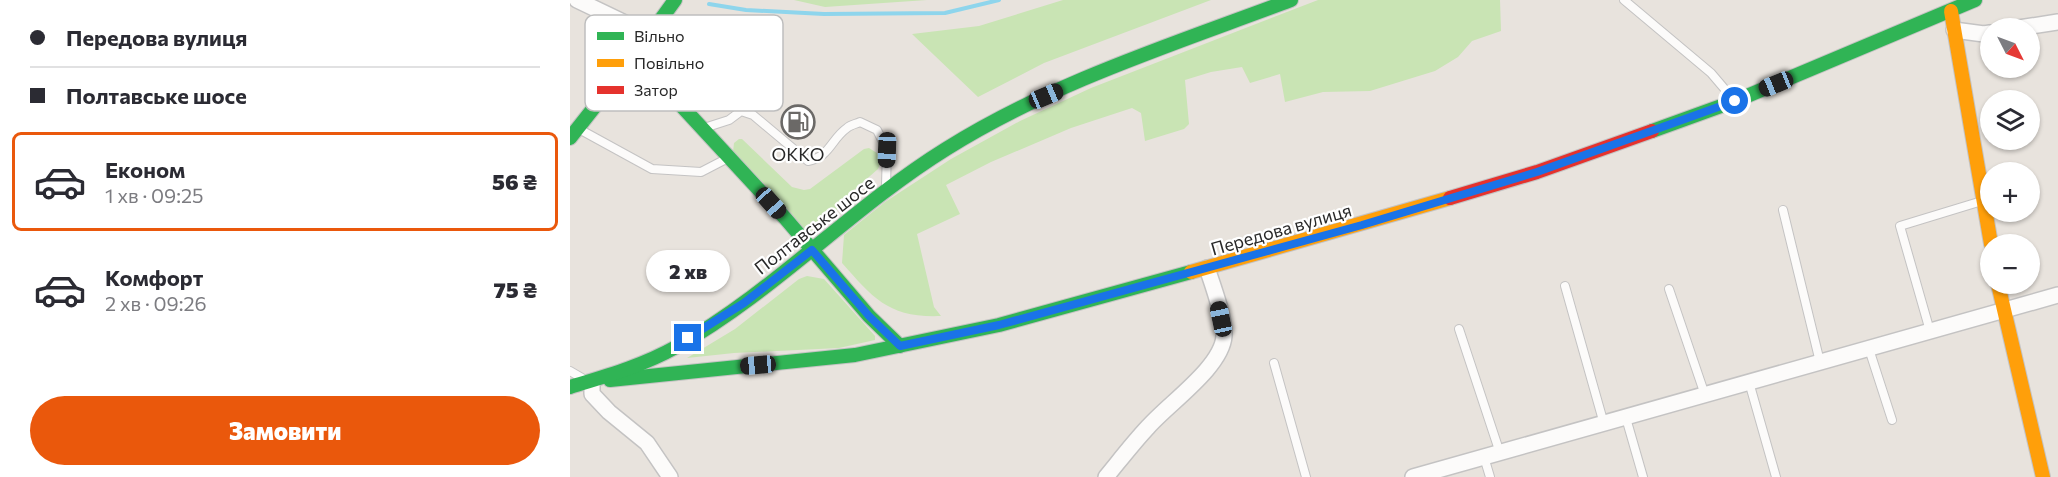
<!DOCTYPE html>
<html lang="uk">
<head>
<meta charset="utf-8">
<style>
	body { margin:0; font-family:Commissioner,sans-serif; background:#f7f7f7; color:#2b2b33; height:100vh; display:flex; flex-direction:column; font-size:22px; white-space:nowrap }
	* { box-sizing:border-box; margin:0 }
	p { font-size:20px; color:#7c7c81 }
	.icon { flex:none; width:33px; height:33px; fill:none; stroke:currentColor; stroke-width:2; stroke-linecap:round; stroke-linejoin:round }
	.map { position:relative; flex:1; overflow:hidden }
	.sheet { display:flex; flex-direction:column; background:#fff; width:570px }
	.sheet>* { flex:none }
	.hud { display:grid; align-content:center; height:132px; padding:0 30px; background:#fff }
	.needle { width:39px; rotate:132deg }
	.tools { position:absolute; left:1410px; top:18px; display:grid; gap:12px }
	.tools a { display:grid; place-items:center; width:60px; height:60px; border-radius:50%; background:#fff; box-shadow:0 2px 4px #0004; font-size:30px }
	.end { position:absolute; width:27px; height:27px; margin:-14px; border:8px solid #1a73e8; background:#fff; box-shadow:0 0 0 3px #fff }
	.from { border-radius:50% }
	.bubble { position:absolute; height:42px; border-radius:21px; background:#fff; box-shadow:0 2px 4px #0004; font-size:20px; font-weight:800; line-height:42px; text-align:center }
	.car { position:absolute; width:18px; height:36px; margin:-18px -9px; border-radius:8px; box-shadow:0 0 4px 2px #0007; background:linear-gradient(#222 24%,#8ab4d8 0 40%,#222 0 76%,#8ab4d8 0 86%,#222 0) }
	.hud b { display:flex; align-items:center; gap:21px; height:57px; font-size:22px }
	.hud b+b { border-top:2px solid #e1e1e2 }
	.hud i { width:15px; height:15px; background:#2b2b33 }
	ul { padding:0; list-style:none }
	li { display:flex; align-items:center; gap:18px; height:99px; margin:0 12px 9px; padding:0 18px; border:3px solid transparent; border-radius:9px }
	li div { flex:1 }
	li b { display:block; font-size:22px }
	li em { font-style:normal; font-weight:800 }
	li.selected { border-color:#ea580c }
	li>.icon { width:54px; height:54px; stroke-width:1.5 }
	.primary-button { display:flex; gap:12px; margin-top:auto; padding:12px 30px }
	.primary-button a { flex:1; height:69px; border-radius:36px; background:#ea580c; color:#fff; font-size:24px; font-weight:800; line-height:69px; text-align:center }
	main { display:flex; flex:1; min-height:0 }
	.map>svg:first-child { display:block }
	.green { fill:#c9e4b4 }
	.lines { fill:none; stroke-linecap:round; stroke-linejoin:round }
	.stream { stroke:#8ed5ec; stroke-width:4 }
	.lane-casing { stroke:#c4c3c3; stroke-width:10 }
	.street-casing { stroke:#c4c3c3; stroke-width:18 }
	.fast-casing { stroke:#c4c3c3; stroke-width:16 }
	.slow-casing { stroke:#c4c3c3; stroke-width:16 }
	.jam-casing { stroke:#c4c3c3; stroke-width:16 }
	.lane { stroke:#fcfbfa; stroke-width:8 }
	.street { stroke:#fcfbfa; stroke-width:15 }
	.fast { stroke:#30b455; stroke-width:14 }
	.slow { stroke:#ff9f0a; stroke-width:14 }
	.jam { stroke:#e5322d; stroke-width:14 }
	.route { stroke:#1a73e8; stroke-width:8 }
	.labels { text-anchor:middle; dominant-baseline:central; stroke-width:4.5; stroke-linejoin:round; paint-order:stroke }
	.poi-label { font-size:18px; fill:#282828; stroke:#fff }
	.street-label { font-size:18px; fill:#282828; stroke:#fff }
	.key { fill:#fff; stroke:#bebebe; stroke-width:1.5 }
	.key-label { font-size:16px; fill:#282828 }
</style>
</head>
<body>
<main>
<section class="sheet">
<div class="hud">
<b><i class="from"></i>Передова вулиця</b>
<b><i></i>Полтавське шосе</b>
</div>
<ul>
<li class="selected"><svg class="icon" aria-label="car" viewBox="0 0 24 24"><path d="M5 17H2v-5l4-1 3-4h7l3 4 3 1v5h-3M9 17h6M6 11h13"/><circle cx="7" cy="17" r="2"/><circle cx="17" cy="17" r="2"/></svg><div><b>Економ</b><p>1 хв · 09:25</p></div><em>56 ₴</em></li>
<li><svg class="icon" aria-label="car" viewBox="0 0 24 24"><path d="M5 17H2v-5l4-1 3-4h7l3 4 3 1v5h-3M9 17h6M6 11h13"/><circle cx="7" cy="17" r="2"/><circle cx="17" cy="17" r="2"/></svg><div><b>Комфорт</b><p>2 хв · 09:26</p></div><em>75 ₴</em></li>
</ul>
<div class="primary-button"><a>Замовити</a></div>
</section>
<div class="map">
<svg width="1488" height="477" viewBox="0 0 1488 477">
	<rect width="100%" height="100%" fill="#e8e3dd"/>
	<g class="green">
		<path d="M224,0H357L255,7Z"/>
		<path d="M493,0H641L474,63L408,97L342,34L409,26Z"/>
		<path d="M748,0H930L931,31L902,41L888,57L865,71L800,91L753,92L715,102L710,74L680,83L672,67L641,72L615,80L619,124L614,129L575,141L571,113L562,108L501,128L421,162L376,185L390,214L347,234L364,307L371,316C319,318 304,299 272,263L274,235L315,202L381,159L450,121L521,88Z"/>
		<path d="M169,139H172L222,187L234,190L240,189L294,149L299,148L307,153L311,162L308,169L283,191L261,216L237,233L163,152L164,143Z"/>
		<path d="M237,276L254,279L305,336V340L269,348L164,353L117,358L165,329L229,279Z"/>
	</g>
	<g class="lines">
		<path class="stream" d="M139,4L176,10L254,14L375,13L429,0"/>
		<defs>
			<g id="lane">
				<path d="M1054,0L1141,73L1164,100"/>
				<path d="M134,128L159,120L171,111L183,115L238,161C260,157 261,139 277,128C280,125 286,124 290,122L307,130L317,150L316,185"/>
				<path d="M9,129L82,169L131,172L158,158"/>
				<path d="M1213,210L1250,362"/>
				<path d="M995,286L1034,424"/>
				<path d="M1099,289L1135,395"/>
				<path d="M889,329L930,453"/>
				<path d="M1360,331L1330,226L1412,201"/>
				<path d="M1299,349L1322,420"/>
				<path d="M704,363L736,477"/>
				<path d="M0,371L12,378"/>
				<path d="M1179,382L1206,477"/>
				<path d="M1056,418L1073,477"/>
				<path d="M914,457L920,477"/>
			</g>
			<g id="street">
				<path d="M7,0L80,35"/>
				<path d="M1449,28L1488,22"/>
				<path d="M1384,30L1414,34L1420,33"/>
				<path d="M22,383V394L39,412L77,443L100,477"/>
				<path d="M536,477C550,460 563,443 578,427C599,403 652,367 654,336C655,318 643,286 637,268"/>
				<path d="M843,477L1488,295"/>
			</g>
			<g id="fast">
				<path d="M60,62L95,88L215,218L299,316L330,346"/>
				<path d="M1082,131L1165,101L1405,0"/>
				<path d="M0,138L60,62L105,0"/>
				<path d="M40,380L285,355L429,325L621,272"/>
				<path d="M0,387C36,376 72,366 106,347C204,292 281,208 376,149C483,82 604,44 721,0"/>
			</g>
			<g id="slow">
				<path d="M1381,11L1421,244"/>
				<path d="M621,272L880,198"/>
				<path d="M1428,284L1473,477"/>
			</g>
			<path id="jam" d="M880,198L967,172L1082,131"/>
		</defs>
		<use href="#lane" class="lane-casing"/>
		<use href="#street" class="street-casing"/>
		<use href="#fast" class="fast-casing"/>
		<use href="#slow" class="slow-casing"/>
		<use href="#jam" class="jam-casing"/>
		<use href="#lane" class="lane"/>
		<use href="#street" class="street"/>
		<use href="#fast" class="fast"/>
		<use href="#slow" class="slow"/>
		<use href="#jam" class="jam"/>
	</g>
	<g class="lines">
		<path class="route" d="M118,338L174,303L242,250L299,316L330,346L429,325L792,225L967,172L1165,101"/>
	</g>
	<defs>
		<symbol id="fuel-ring" viewBox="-11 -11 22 22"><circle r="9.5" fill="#fff" stroke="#6b6967" stroke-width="1.5"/><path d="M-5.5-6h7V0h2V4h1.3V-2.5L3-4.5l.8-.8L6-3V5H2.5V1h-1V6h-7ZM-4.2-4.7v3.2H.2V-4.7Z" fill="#6b6967"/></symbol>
	</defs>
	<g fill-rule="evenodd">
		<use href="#fuel-ring" x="209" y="103" width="38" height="38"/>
	</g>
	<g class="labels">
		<g class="poi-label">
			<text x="228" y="154">ОККО</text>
		</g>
		<g class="street-label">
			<text transform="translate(244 225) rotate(-38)">Полтавське шосе</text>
			<text transform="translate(711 229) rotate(-16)">Передова вулиця</text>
		</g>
	</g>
	<rect x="15" y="15" width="198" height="96" rx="9" class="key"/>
	<rect x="27" y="32" width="27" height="8" fill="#30b455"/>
	<rect x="27" y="59" width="27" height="8" fill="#ff9f0a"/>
	<rect x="27" y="86" width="27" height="8" fill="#e5322d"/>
	<g class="key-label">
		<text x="64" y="42">Вільно</text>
		<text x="64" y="69">Повільно</text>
		<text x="64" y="96">Затор</text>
	</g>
</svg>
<div class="tools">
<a><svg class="needle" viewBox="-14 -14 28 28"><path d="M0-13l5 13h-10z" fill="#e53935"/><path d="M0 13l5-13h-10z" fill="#7c7c81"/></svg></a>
<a><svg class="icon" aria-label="layers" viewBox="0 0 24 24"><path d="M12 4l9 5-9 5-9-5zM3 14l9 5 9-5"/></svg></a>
<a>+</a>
<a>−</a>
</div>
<i class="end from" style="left:1165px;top:101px"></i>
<i class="end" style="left:118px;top:338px"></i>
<div class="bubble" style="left:76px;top:250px;width:84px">2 хв</div>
<i class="car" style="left:1206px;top:84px;rotate:248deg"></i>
<i class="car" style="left:476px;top:96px;rotate:67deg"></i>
<i class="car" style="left:317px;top:150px;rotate:182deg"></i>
<i class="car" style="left:201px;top:203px;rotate:138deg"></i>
<i class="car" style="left:651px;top:319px;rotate:348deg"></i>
<i class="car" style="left:188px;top:365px;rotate:265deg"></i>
</div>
</main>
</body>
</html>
